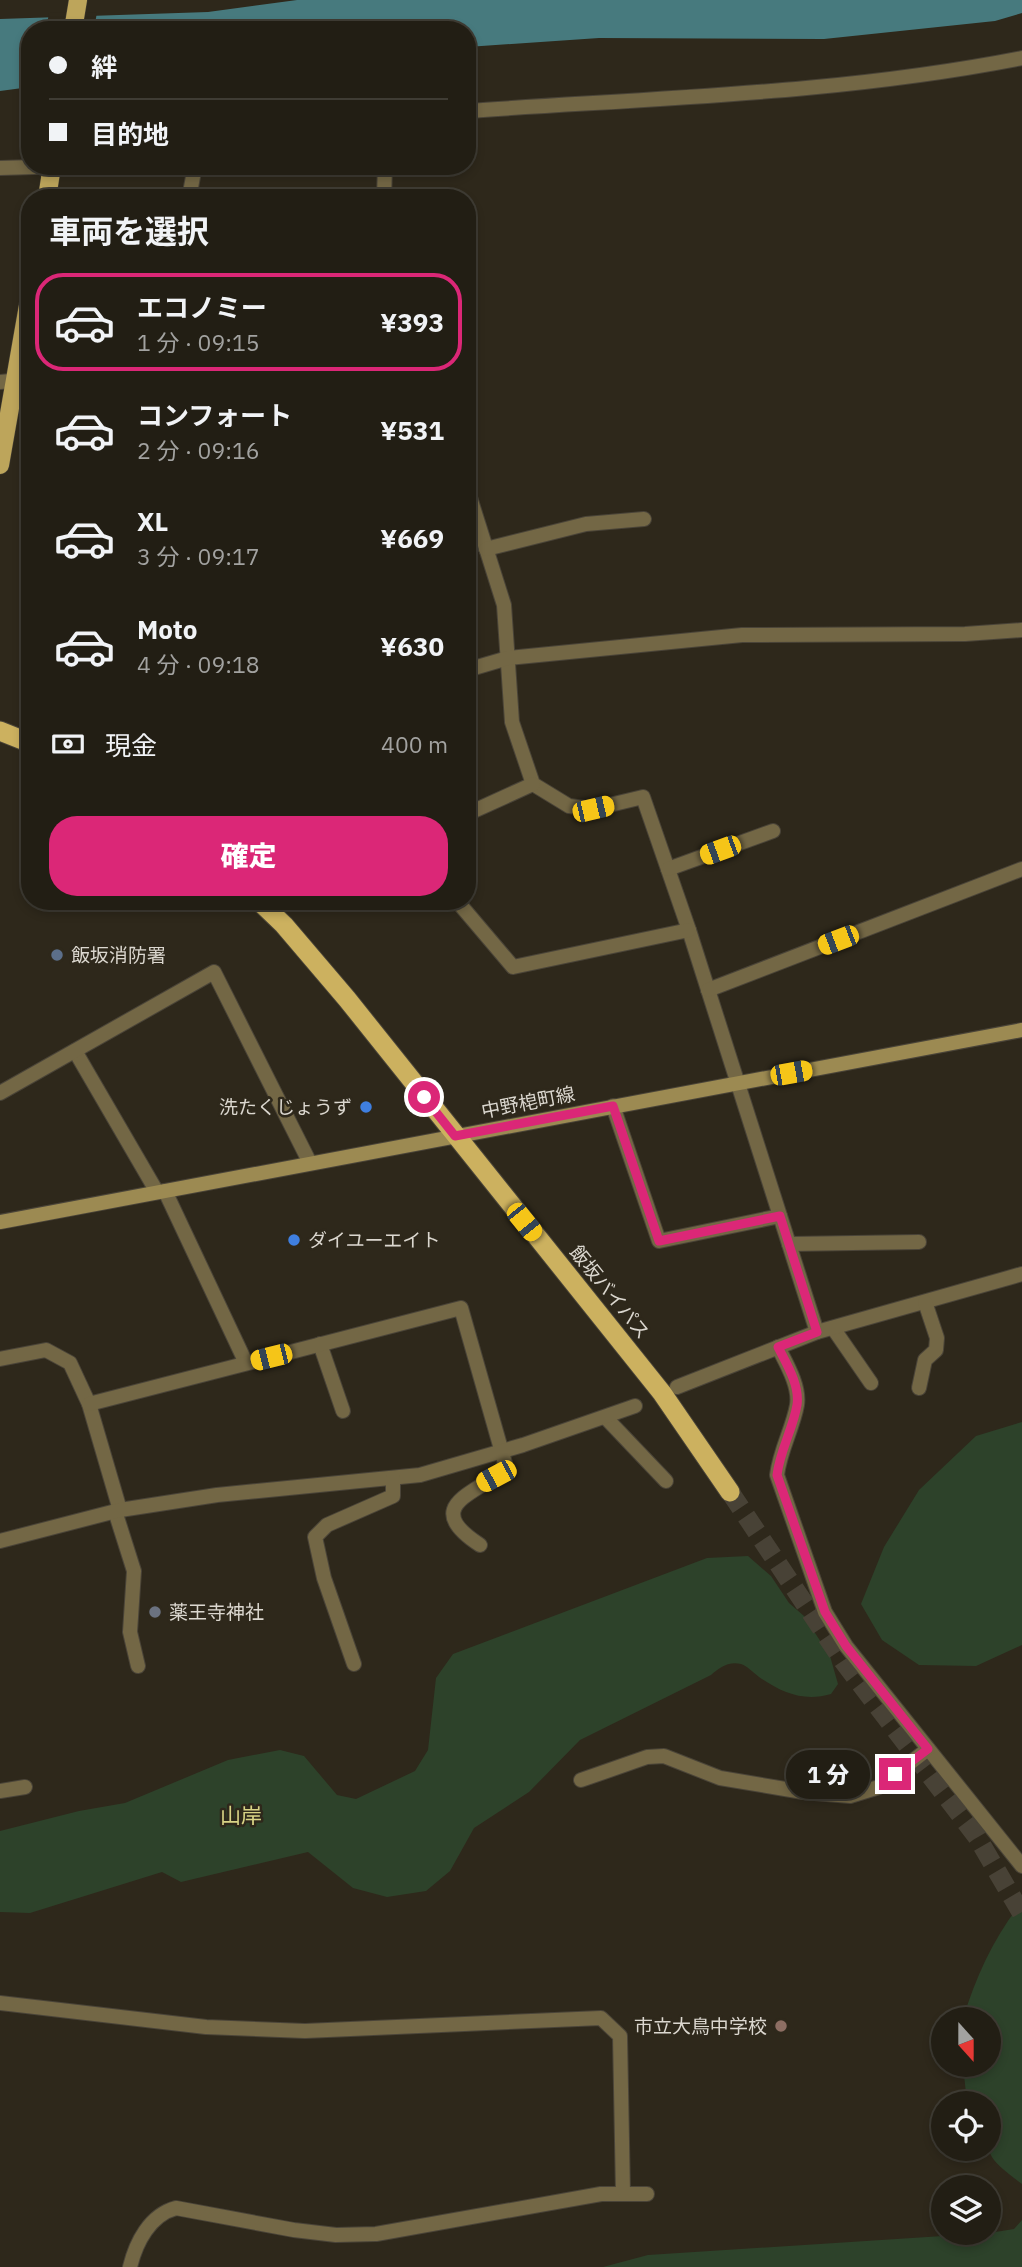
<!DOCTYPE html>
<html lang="ja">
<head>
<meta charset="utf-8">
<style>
	body { margin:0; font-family:"IBM Plex Sans","Noto Sans JP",sans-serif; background:#2e2b22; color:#f1f3f6; height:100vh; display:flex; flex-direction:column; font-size:26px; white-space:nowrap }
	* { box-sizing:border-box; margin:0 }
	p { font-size:23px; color:#a2a2a0 }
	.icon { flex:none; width:38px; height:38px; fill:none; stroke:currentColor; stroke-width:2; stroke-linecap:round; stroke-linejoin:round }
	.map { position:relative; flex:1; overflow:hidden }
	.sheet { position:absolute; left:21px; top:189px; width:455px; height:721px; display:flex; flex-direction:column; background:#221e14; border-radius:28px; box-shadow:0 4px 10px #0003,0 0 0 2px #3f3c34 }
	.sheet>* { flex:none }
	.guide { position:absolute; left:21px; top:21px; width:455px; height:154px; border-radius:28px; box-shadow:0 4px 10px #0003,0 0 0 2px #3f3c34; display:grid; align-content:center; height:154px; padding:0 28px; background:#221e14 }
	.needle { width:46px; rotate:159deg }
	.tools { position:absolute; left:931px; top:2007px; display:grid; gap:14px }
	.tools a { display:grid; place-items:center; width:70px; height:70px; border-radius:50%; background:#221e14; box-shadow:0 4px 10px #0003,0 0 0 2px #3f3c34; font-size:35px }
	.end { position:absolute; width:32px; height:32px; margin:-16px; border:9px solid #db2777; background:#fff; box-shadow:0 0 0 4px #fff }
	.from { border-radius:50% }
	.bubble { position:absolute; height:49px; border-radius:24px; background:#221e14; box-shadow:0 4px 10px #0003,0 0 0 2px #3f3c34; font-size:23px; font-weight:800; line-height:49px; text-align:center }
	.car { position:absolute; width:21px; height:42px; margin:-21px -10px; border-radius:9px; box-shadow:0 0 5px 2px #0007; background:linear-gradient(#f5c518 24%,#345 0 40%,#f5c518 0 76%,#345 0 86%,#f5c518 0) }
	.guide b { display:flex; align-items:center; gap:24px; height:66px; font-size:26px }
	.guide b+b { border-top:2px solid #3f3c34 }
	.guide i { width:18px; height:18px; background:#f1f3f6 }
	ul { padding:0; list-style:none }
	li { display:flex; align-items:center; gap:21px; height:98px; margin:0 14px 10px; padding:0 14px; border:4px solid transparent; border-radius:28px }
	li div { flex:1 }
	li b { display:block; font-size:26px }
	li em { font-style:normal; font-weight:800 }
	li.selected { border-color:#db2777 }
	li>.icon { width:63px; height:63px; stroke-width:1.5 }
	h2 { padding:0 28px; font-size:32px; line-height:84px }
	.pay { display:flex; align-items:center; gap:18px; height:77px; padding:0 28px; font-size:26px }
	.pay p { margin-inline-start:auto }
	.primary-button { display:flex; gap:14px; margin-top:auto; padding:14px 28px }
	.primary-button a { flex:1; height:80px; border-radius:28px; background:#db2777; color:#fff; font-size:28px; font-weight:800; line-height:80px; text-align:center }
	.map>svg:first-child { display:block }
	.green { fill:#2d422a }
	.water { fill:#477a7e }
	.pier { fill:#2e281b }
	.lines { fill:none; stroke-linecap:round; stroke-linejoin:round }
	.trunk-tunnel { stroke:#484236; stroke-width:19; stroke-dasharray:19 10; stroke-linecap:butt }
	.minor-casing { stroke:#4a4438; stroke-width:16 }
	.secondary-casing { stroke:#4a4438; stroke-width:16 }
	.primary-casing { stroke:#4a4438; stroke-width:19 }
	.trunk-casing { stroke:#4a4438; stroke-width:21 }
	.minor { stroke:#736745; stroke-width:14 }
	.secondary { stroke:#9c8a52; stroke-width:14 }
	.primary { stroke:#bda55b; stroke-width:18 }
	.trunk { stroke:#ccb15f; stroke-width:19 }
	.route { stroke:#db2777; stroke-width:9 }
	.service-dot { fill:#5c6f8a; stroke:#2e281b; stroke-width:2.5 }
	.shop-dot { fill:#3f7fe0; stroke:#2e281b; stroke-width:2.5 }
	.worship-dot { fill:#6b7280; stroke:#2e281b; stroke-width:2.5 }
	.education-dot { fill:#8d6e63; stroke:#2e281b; stroke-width:2.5 }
	.labels { text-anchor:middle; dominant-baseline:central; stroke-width:5; stroke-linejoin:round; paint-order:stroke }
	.poi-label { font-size:19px; fill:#dbd7cf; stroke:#2e281b; text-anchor:start }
	.street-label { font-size:19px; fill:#dbd7cf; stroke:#2e281b }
	.neighbourhood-label { font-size:21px; fill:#d8d385; stroke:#2e281b }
</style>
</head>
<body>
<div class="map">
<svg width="1022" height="2267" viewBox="0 0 1022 2267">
	<rect width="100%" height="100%" fill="#2e281b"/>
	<g class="green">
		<path d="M1022,1422V1645L976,1666L919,1665L882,1640L861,1604L884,1547L919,1490L976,1436Z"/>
		<path d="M748,1556L771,1576L789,1603L804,1616L830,1656L838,1684L831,1694C804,1702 782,1693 759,1677C754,1673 746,1665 741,1664C728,1661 719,1668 711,1675L580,1740L529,1792L474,1828L450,1871L426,1891L387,1897L353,1888L308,1852L181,1882L162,1872L30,1913L0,1912V1831L79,1811L125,1803L228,1760L280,1750L304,1756L337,1795L356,1799L415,1771L428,1750L436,1678L453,1654L707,1558Z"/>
		<path d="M1022,1902V2184C979,2152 989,2155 989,2104L967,2103L963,2065H989V2020L963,2019C976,1976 994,1937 1022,1902Z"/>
		<path d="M1022,2220V2267H603L648,2255L989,2233L1014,2229Z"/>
	</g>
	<path class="water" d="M297,0H1022V13L995,21L824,39L599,38L467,47V30H30V87L0,91V19L208,12Z"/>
	<path class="pier" d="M97,12L94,30H46L49,13Z"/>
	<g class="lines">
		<path class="trunk-tunnel" d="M730,1492L843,1661L977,1837L1022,1914"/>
		<defs>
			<g id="minor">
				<path d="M467,111C653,98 839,94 1022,58"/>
				<path d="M0,168L67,166"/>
				<path d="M189,198L195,166"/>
				<path d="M384,198L385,166"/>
				<path d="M0,382L30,379"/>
				<path d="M467,488L504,605L512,722L533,784L569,806L593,809L643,797L689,930L817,1332"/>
				<path d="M486,549L586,524L644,519"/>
				<path d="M467,670L508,658L742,635L965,634L1022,630"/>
				<path d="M467,814L533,784"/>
				<path d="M668,869L773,831"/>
				<path d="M457,901L513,967L689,930"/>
				<path d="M708,990L1022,869"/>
				<path d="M75,1051L157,1192"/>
				<path d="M0,1093L214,972L310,1163"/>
				<path d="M613,1106L659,1241L780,1216"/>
				<path d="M165,1191L246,1363"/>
				<path d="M789,1244L919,1242"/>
				<path d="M833,1328L871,1383"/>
				<path d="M320,1344L343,1411"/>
				<path d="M778,1347C786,1363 800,1386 797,1405C793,1428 780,1450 777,1475L825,1612L846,1646L1022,1866"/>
				<path d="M0,1359L46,1350L70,1363L89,1404L120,1510"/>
				<path d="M677,1387L817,1332L1022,1274"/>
				<path d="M919,1388L925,1360L936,1350L937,1338L925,1302"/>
				<path d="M89,1404L461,1308L505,1463C496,1491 411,1500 480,1545"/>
				<path d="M606,1418L666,1481"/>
				<path d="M115,1511L134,1571L130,1632L138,1666"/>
				<path d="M0,1541L120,1510L217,1495L420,1475L523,1445L635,1406"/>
				<path d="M354,1664L324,1578L315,1537L327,1525L393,1496V1478"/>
				<path d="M581,1780L647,1757L664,1756L720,1778L803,1792L850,1796L879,1787L928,1749"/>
				<path d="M0,1791L25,1787"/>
				<path d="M0,2003L206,2027L305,2031L601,2018L620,2036L623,2194"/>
				<path d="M130,2267C136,2242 150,2215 176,2208L294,2230L336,2235L376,2234L601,2194H647"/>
			</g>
			<path id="secondary" d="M0,1222L1022,1030"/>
			<g id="primary">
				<path d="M73,30L78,0"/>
				<path d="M47,198L52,166"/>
				<path d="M0,465L30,294"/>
			</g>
			<g id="trunk">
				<path d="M0,731L30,743"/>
				<path d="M259,901L284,925L347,999L662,1393L730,1492"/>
			</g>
		</defs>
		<use href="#minor" class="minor-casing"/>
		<use href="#secondary" class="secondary-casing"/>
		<use href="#primary" class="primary-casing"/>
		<use href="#trunk" class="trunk-casing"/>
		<use href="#minor" class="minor"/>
		<use href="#secondary" class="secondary"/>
		<use href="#primary" class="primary"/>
		<use href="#trunk" class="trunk"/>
	</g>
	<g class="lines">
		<path class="route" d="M424,1097L455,1136L613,1106L659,1241L780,1216L817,1332L778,1347C786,1363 800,1385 797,1405C793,1429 780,1450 777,1475L825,1612L846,1646L928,1749L895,1774"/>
	</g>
	<circle class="service-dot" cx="57" cy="955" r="7"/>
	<g class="shop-dot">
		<circle cx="366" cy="1107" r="7"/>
		<circle cx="294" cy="1240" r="7"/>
	</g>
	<circle class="worship-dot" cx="155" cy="1612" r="7"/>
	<circle class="education-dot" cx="781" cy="2026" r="7"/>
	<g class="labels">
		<g class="poi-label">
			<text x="71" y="955">飯坂消防署</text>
			<text x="352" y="1107" text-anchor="end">洗たくじょうず</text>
			<text x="308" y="1240">ダイユーエイト</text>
			<text x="169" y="1612">薬王寺神社</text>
			<text x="767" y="2026" text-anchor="end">市立大鳥中学校</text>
		</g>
		<g class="street-label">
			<text transform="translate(528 1102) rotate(-11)">中野梍町線</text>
			<text transform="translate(610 1292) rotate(51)">飯坂バイパス</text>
		</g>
		<g class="neighbourhood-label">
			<text x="241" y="1815">山岸</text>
		</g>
	</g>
</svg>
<div class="tools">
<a><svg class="needle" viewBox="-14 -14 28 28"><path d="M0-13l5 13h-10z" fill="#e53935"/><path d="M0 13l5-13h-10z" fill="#a2a2a0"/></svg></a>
<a><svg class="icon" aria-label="locate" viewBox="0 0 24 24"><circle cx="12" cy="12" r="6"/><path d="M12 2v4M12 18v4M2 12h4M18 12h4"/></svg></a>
<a><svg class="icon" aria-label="layers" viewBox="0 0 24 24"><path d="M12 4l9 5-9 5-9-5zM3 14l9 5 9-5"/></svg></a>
</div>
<i class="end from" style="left:424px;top:1097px"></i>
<i class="end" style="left:895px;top:1774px"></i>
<div class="bubble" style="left:786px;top:1750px;width:84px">1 分</div>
<i class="car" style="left:593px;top:809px;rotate:77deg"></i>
<i class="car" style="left:720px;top:850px;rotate:250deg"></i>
<i class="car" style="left:838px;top:940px;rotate:249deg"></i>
<i class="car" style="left:791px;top:1073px;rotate:80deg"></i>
<i class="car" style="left:524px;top:1222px;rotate:141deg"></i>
<i class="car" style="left:271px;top:1357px;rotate:256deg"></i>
<i class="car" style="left:496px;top:1476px;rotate:242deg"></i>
<div class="guide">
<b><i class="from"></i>絆</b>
<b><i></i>目的地</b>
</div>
<section class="sheet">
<h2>車両を選択</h2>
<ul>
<li class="selected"><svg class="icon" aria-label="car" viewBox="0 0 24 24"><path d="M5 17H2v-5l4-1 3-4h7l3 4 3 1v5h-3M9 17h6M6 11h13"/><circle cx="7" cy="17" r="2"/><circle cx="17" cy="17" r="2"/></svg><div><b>エコノミー</b><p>1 分 · 09:15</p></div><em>¥393</em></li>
<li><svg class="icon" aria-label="car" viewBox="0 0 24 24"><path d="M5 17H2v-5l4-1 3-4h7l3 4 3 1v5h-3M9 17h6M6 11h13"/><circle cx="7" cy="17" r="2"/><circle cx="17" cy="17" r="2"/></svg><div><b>コンフォート</b><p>2 分 · 09:16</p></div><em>¥531</em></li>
<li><svg class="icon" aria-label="car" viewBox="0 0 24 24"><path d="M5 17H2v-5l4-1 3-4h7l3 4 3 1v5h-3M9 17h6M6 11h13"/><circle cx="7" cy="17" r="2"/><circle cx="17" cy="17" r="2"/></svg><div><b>XL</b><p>3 分 · 09:17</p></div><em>¥669</em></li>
<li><svg class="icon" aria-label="car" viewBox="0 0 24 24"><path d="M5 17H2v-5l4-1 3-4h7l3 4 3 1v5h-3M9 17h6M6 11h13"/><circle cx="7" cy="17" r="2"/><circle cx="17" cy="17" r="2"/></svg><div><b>Moto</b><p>4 分 · 09:18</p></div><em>¥630</em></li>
</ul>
<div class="pay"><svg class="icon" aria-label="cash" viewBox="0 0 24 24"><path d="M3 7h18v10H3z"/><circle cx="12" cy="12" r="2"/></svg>現金<p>400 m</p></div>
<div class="primary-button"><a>確定</a></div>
</section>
</div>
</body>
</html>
